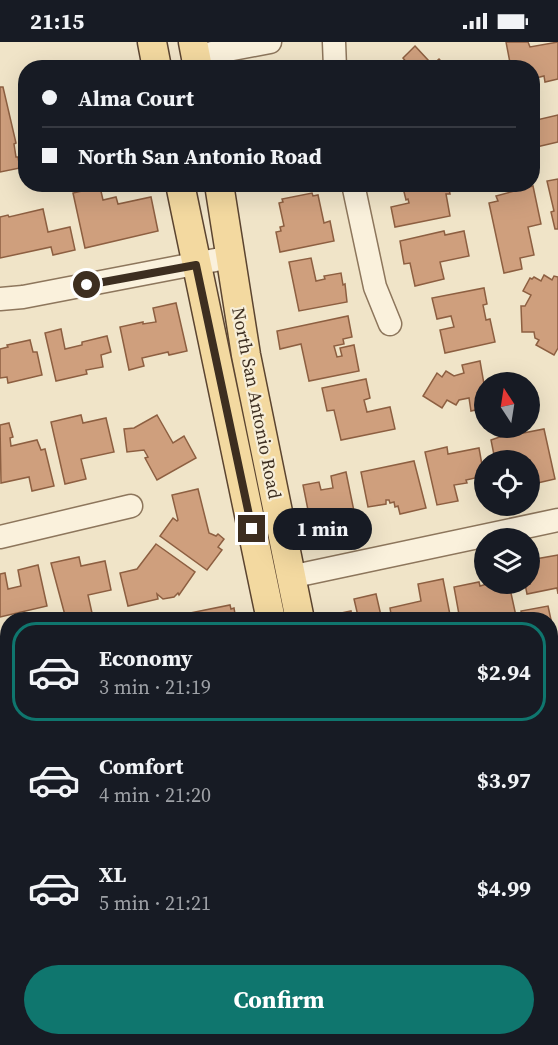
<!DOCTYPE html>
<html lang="en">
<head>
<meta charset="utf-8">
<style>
	body { margin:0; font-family:"Source Serif 4",serif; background:#242831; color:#f1f3f6; height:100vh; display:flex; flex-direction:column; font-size:22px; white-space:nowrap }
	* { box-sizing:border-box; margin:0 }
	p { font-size:20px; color:#9ea1a6 }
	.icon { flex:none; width:33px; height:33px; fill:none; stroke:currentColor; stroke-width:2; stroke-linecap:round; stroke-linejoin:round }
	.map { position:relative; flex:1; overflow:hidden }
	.sheet { position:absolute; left:0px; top:570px; width:558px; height:434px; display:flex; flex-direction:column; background:#171b24; border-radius:24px 24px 0 0; box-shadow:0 6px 24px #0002 }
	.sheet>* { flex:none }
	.top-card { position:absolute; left:18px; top:18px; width:522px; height:132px; border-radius:24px; box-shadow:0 6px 24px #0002; display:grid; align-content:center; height:132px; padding:0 24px; background:#171b24 }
	.needle { width:39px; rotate:348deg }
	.tools { position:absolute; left:474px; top:330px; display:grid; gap:12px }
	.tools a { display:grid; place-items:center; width:66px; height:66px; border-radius:50%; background:#171b24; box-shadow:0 6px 24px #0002; font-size:30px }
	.end { position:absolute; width:27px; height:27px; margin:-14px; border:8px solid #3d2e20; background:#fff; box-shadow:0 0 0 3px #fff }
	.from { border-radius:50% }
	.bubble { position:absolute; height:42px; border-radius:21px; background:#171b24; box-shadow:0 6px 24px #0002; font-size:20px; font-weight:700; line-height:42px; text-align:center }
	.top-card b { display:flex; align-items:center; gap:21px; height:57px; font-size:22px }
	.top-card b+b { border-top:2px solid #363941 }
	.top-card i { width:15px; height:15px; background:#f1f3f6 }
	ul { padding:10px 0 0; list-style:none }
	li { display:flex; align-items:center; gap:18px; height:99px; margin:0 12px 9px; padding:0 12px; border:3px solid transparent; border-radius:24px }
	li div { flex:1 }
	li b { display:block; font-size:22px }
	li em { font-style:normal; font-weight:700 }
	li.on { border-color:#0f766e }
	li>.icon { width:54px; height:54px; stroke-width:1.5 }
	.action { display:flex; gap:12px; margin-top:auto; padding:12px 24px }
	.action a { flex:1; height:69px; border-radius:36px; background:#0f766e; color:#fff; font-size:24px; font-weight:700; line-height:69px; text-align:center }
	.status { display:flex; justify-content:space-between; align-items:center; height:42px; padding:0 30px; background:#171b24; direction:ltr }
	.status svg { height:16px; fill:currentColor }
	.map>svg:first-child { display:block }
	.building { fill:#cf9f7d; stroke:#8d5f41; stroke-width:1.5 }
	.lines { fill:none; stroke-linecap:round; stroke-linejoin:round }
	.minor-casing { stroke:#8d765c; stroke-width:25 }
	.major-casing { stroke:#5b4430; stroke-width:31 }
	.minor { stroke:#faf1dc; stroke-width:22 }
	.major { stroke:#f3d9a0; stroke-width:28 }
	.route { stroke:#3d2e20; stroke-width:8 }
	.labels { text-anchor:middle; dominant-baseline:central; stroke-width:4.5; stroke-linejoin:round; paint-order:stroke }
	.street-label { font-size:18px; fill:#3d2e20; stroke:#f7eed8 }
</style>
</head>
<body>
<div class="status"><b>21:15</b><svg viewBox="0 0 49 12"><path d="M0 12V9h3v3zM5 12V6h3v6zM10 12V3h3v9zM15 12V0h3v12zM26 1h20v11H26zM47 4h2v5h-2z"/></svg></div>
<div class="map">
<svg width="558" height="1003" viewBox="0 0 558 1003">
	<rect width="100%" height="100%" fill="#f0e4c8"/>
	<g class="building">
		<path d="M506,0H528L530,5L558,0V37L545,40L544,34L532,37V26H511Z"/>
		<path d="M415,4L428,18L423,22L426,26H411L403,16Z"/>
		<path d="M439,17L447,26H429Z"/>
		<path d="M0,45H3L16,101L14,102L16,115H18L20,126L0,130Z"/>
		<path d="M558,73V100L532,106V79Z"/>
		<path d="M558,137V187H555L551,170L554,169L547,139Z"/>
		<path d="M273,142H308L274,149Z"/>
		<path d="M402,142H448L450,152H446L450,174L395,185L391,165L409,161L408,157L406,158Z"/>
		<path d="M533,144L541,182L528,185L534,213L520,216L522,227L504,231L489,161L498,159L496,154Z"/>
		<path d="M100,145L103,158L116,155L118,162L151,155L158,189L85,206L73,151Z"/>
		<path d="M312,151L313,154L318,153L324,181L330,179L334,199L280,210L276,190L281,189L280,185L284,184L279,161L283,160L282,157Z"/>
		<path d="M43,167L48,190L70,185L75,208L53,213L51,205L0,216V175L8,173L9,175Z"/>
		<path d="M444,189L445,193L464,189L469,214L440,220L444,237L415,244L410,221L404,222L400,199Z"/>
		<path d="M311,216L316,239L325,237L324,234L341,231L343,243L345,242L347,260L299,269L289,220Z"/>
		<path d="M544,233L552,238L554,234L558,235V306L554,313L536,303L539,298L535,296L534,290H522L521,264H525L531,253L523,249L530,236L532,237L534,235L541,239Z"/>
		<path d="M484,246L487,262L483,263L486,278L490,277L495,300L445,311L440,288L454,285L451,274L437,277L432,256Z"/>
		<path d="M176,261L187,309L169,313L168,310L142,316L144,324L129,328L120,285L143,280V282L156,280L153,266Z"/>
		<path d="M348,274L352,295L343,297L344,302L334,304L337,315L342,314L340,306L354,303L359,329L309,339L301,302L280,307L277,289Z"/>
		<path d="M61,287L65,307L82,303V300L107,294L111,310L101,313L103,325L86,328L87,332L56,339L45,291Z"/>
		<path d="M30,298L33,310H37L42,333L8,341L7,335L0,336V307L8,305L7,303Z"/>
		<path d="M480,319L484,342V366L471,369L469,356L459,358L456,363L447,358L442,366L423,354L437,331L442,335L446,329L454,334L464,331L462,323Z"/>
		<path d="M366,337L370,356L364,358L367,370L390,365L395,387L341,398L334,368L327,369L322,346Z"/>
		<path d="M81,373L83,381L106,376L114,410L81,417L86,437L65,442L51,380Z"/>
		<path d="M157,373L173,401L184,394L196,416L157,438L145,416L148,415L144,408L127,410L124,387L134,386Z"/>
		<path d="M9,381L13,395L10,396L11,404L37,398L41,408L45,407L54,444L32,449L29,435L1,441L0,383Z"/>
		<path d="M544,387L555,437L533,442L530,418H495L491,398L508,392V394Z"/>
		<path d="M447,405L448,412L479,406L484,434L466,438L467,441L454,443L458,459L437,463L425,410Z"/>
		<path d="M414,419L426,466L400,472L398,464L395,465L394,460L390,461L389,458H386V462L368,465L361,430Z"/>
		<path d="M346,430L356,479L312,488L303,443L319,440L321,448L333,446L331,434Z"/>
		<path d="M198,447L209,491L216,494L218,492L224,497L218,505L222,508L207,528L160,494L173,476L177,479L178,478L172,453Z"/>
		<path d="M156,502L195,530L179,553L178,551L174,555L163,557L157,552L158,557L128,564L120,531L137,527Z"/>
		<path d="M558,513V552L557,546L527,552L525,542H530V518Z"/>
		<path d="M79,515L81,524L105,519L111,548L88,553L92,571L66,577L51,521Z"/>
		<path d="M38,523L47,564L0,575V532L5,531L8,547L21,544L18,528Z"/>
		<path d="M443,537L451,578H392L390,566L421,559L418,542Z"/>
		<path d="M479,540L480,544L487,542H509L516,574L496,578H460L454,545Z"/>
		<path d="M376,552L382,578H328L327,574L351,569L352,575L358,574L354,557Z"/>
		<path d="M230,563L231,567L234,566L236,578H176L175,574Z"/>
		<path d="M548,564L553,587L550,588V578H523L521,569Z"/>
		<path d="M8,622V654L0,656V623Z"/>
		<path d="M4,737H8V757L1,756Z"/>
		<path d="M550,761L553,763L554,769L558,768V808L550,809Z"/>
		<path d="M8,784V847L6,848L0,818V786Z"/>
		<path d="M8,878V924H7L0,892V880Z"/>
		<path d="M551,887L558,921V956L550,957Z"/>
		<path d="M558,979V1003H521L519,996H550V981Z"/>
		<path d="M40,996H91V999H89L90,1002L84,1003H41Z"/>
		<path d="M429,996H485L486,1003H425L424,997Z"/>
		<path d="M16,999L17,1003H0V1001Z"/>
	</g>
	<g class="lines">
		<defs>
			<g id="minor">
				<path d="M334,0L335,26"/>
				<path d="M196,14L270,0"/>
				<path d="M353,142L375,245L390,282"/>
				<path d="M0,257L23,255L231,215"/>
				<path d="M0,495L131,464"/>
				<path d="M290,535L558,478"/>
				<path d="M550,643L558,632"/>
			</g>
			<g id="major">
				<path d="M152,0L157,26"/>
				<path d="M193,0L198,26"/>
				<path d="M180,142L271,578"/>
				<path d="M219,142L246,313L300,578"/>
				<path d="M363,996L365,1003"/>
				<path d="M396,996L398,1003"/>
			</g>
		</defs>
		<use href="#minor" class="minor-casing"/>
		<use href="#major" class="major-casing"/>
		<use href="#minor" class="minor"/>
		<use href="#major" class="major"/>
	</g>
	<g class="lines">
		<path class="route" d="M87,243L196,223L252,487"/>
	</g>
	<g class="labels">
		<g class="street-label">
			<text transform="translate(257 361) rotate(79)">North San Antonio Road</text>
		</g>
	</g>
</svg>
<div class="tools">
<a><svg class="needle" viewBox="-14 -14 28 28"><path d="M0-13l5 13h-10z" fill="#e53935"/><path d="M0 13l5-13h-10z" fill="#9ea1a6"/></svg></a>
<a><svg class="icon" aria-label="locate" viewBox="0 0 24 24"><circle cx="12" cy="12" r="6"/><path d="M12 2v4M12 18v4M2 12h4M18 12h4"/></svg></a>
<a><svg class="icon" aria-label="layers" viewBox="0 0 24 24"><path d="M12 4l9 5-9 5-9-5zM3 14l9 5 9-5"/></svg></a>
</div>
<i class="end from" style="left:87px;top:243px"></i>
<i class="end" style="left:252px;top:487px"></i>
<div class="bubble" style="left:273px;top:466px;width:99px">1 min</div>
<div class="top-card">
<b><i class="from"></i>Alma Court</b>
<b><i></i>North San Antonio Road</b>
</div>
<section class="sheet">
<ul>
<li class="on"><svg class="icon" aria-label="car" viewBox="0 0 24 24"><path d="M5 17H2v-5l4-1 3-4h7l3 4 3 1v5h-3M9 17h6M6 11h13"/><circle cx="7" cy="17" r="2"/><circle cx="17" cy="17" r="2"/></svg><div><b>Economy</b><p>3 min · 21:19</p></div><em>$2.94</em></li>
<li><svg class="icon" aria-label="car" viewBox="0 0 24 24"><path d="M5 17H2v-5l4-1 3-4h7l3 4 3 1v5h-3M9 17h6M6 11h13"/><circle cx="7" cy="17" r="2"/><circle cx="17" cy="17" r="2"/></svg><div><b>Comfort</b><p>4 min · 21:20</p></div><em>$3.97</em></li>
<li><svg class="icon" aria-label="car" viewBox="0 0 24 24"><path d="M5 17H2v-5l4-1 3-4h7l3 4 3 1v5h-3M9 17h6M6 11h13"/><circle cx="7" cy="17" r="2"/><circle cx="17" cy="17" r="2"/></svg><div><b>XL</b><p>5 min · 21:21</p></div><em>$4.99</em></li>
</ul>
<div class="action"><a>Confirm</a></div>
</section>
</div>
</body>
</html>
